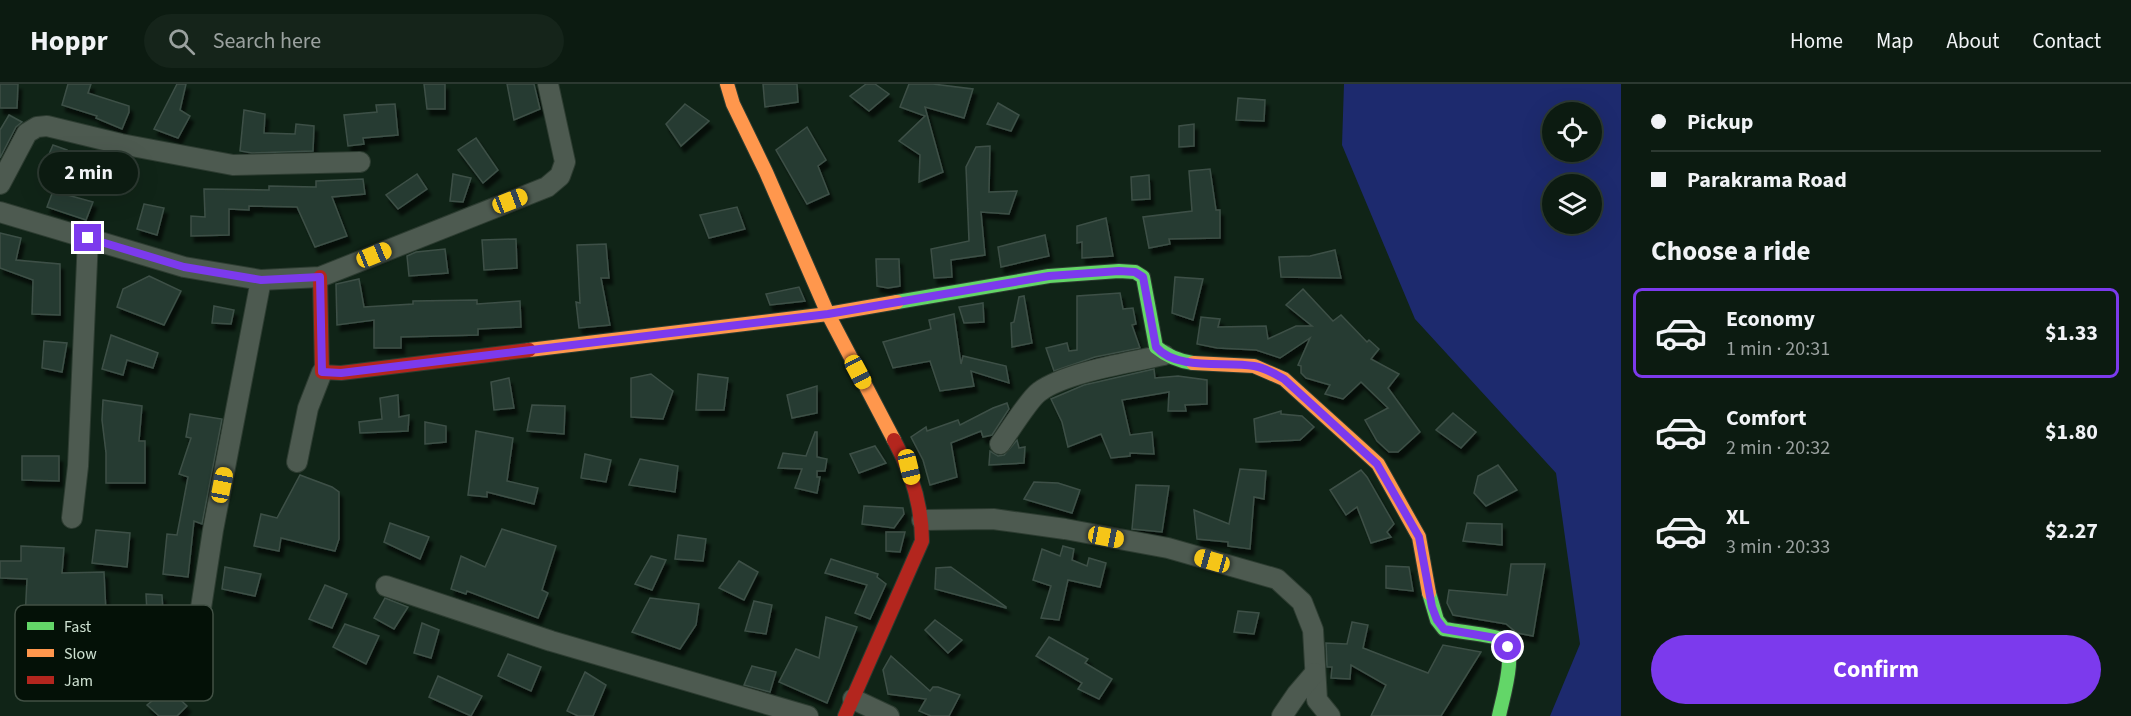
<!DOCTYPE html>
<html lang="en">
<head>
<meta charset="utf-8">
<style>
	body { margin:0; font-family:"Source Sans 3",sans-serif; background:#15241a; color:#f1f3f6; height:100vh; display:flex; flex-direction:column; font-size:22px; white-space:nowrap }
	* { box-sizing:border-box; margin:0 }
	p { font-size:20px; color:#9aa19f }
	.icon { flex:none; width:33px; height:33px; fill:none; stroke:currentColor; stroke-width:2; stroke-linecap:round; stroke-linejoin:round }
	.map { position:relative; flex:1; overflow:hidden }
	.drawer { display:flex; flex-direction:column; background:#0c1b11; width:510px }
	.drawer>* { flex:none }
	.guide { display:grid; align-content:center; height:132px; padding:0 30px; background:#0c1b11 }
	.fabs { position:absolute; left:1542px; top:18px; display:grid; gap:12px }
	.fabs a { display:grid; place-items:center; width:60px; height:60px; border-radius:50%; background:#0c1b11; box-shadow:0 6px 24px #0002,0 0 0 2px #2c3931; font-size:30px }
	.end { position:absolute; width:27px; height:27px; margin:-14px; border:8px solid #7c3aed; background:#fff; box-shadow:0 0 0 3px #fff }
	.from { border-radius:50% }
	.bubble { position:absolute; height:42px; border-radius:21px; background:#0c1b11; box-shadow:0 6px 24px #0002,0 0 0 2px #2c3931; font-size:20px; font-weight:700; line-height:42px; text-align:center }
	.car { position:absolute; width:18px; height:36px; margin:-18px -9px; border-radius:8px; box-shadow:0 0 4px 2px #0007; background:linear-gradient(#f5c518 24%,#345 0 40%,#f5c518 0 76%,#345 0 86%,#f5c518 0) }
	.guide b { display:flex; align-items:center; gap:21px; height:57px; font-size:22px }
	.guide b+b { border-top:2px solid #2c3931 }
	.guide i { width:15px; height:15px; background:#f1f3f6 }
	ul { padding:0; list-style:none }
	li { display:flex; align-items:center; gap:18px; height:90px; margin:0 12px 9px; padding:0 18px; border:3px solid transparent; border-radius:9px }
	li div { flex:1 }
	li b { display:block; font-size:22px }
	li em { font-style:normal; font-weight:700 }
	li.selected { border-color:#7c3aed }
	li>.icon { width:54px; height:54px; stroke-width:1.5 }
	h2 { padding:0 30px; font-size:27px; line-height:72px }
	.cta { display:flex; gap:12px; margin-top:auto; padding:12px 30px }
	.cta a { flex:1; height:69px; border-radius:36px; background:#7c3aed; color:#fff; font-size:24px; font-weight:700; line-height:69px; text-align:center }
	header { display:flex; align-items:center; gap:36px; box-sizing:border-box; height:84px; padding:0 30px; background:#0c1b11; border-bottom:2px solid #2c3931 }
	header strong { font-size:28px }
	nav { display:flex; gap:33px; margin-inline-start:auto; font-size:21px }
	.search { width:420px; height:54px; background:#15241a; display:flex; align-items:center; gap:15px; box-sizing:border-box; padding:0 21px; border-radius:33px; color:#9aa19f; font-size:22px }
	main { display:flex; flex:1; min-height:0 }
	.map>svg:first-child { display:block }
	.green { fill:#1d2a6e; fill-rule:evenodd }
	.building { fill:#283b31; stroke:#3d5047; stroke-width:1.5; filter:url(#shadow) }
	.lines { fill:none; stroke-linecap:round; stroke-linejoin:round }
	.street-casing { stroke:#2d3c31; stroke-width:22 }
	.fast-casing { stroke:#2d3c31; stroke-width:16 }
	.slow-casing { stroke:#2d3c31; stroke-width:16 }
	.jam-casing { stroke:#2d3c31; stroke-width:16 }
	.street { stroke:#4d5a50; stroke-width:20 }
	.fast { stroke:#63d668; stroke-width:14 }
	.slow { stroke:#ff974d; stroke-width:14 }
	.jam { stroke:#b3261e; stroke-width:14 }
	.route { stroke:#7c3aed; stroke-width:8 }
	.key { fill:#041107; stroke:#415044; stroke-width:1.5 }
	.key-label { font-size:16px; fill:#cfe2d2 }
</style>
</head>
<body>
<header>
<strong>Hoppr</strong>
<div class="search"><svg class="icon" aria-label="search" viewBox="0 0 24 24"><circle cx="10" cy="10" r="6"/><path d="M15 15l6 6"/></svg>Search here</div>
<nav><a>Home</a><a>Map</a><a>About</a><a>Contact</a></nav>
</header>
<main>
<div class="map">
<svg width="1621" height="632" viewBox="0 0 1621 632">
	<defs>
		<filter id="shadow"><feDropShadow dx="3.5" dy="6" stdDeviation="1.5" flood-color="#0009"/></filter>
	</defs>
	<rect width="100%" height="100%" fill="#102417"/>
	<path class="green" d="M1344,0H1621V632H1550L1580,560L1556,389L1415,235L1342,61ZM1552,28H1592V68H1552ZM1552,100H1592V140H1552Z"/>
	<g class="building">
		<path d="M0,0H18L17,24H0Z"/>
		<path d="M68,0H91L88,9L129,22V28L122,45L96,34L97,32L62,21Z"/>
		<path d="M177,0H186L180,26L190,32L178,54L154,45Z"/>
		<path d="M424,0H445V25H427Z"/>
		<path d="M507,0H534L540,25L514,36Z"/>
		<path d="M763,0H797L798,18L765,23Z"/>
		<path d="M866,0H875L889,10L869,27L850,12Z"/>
		<path d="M909,0H933L973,5L964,34L925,23L943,88L919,98L920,71L899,57L925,32L900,23Z"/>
		<path d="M1238,14L1265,16L1264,37L1236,36Z"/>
		<path d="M998,19L1019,31L1011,47L987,40Z"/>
		<path d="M395,20L398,51L363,54L364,60L348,62L344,31L377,28L376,21Z"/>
		<path d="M685,20L709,37L681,62L666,40Z"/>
		<path d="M244,26L265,30L264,49L295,50L296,40L314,42L313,67L252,69L240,67Z"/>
		<path d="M9,31L22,38L16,43L0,74V46Z"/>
		<path d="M1194,40V62L1179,63V42Z"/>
		<path d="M807,43L826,76L818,82L829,110L807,120L776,66Z"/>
		<path d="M476,54L498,86L483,99L458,66Z"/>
		<path d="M53,61L67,66L60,83L46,77Z"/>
		<path d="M990,62L989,108L1017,107L1009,130L981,128L985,171L951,176L952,193L934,194L931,165L969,157L966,83L976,63Z"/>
		<path d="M1210,85L1216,126H1220V154L1169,155L1170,160L1149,164L1143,133L1192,127L1189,87Z"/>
		<path d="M417,90L427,105L398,125L386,111Z"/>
		<path d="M453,90L471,94L463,118L450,117Z"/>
		<path d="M1149,91L1150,115L1132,116L1131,93Z"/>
		<path d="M363,95L365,110L332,113L347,152L315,163L297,123L249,122V126L229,125V151L191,152V132L205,133L204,105L269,106V102L316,103V97Z"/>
		<path d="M53,107L93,118L86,136L47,123Z"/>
		<path d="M144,120L164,124L157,151L137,145Z"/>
		<path d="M737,123L745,145L709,154L700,131Z"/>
		<path d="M1106,134L1113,172L1082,174V158L1077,159V142Z"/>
		<path d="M0,149L21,154L16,176L60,180V231L32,230L33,196L0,184Z"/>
		<path d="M1045,151L1049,172L1001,183L998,163Z"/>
		<path d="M516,155L517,184L484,186L482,156Z"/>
		<path d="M606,160L609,194H601L610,241L579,244L576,218L580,219L577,161Z"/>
		<path d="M445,165L448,189L409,192L407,172L416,168Z"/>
		<path d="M1335,166L1341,194L1281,193L1279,173L1310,172Z"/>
		<path d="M876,175H899L900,202L888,204L877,202Z"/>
		<path d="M149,192L181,207L164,241L117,223L123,205Z"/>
		<path d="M1175,193L1203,195L1193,236L1172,229Z"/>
		<path d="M359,195L364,223L413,220V217L477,216V220L520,217L521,243L478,245V251L401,253V264H374V236L337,241L336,200Z"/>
		<path d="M799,203L805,217L770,221L766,210Z"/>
		<path d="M1303,205L1333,237L1341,231L1367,258L1369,256L1379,265L1371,275L1399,290L1388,304L1420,348L1398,368H1389L1377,357L1365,336L1388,324L1361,298L1343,315L1325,310L1330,301L1306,294L1301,289V282L1298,281L1310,254L1280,274L1256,266L1217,264L1197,260L1201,233L1220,235L1218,243L1266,242L1268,255L1296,242H1312L1286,221Z"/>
		<path d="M1120,209L1123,225L1133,224L1136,240L1132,241L1140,264L1095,273L1054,287L1046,264L1067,259L1069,267L1077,266V212Z"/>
		<path d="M1024,212L1032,259L1012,263L1011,239L1014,238L1019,213Z"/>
		<path d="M983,219L984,238L964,239L959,223Z"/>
		<path d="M214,222L234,226L231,240L212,239Z"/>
		<path d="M954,230L961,280L963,272L1006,282L1009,299L971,287L974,302L940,307L930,277L893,284L883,258L931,245L929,236Z"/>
		<path d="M111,251L158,269L153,284L127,276L123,291L102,285Z"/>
		<path d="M44,257L67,259L62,288L42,284Z"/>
		<path d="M1154,285L1155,294L1178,292L1207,296V320L1185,321L1186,327H1168L1169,308L1122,316L1130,351L1152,348L1154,370L1130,369V372L1111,374L1101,350L1068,363L1062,338L1051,315L1084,301Z"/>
		<path d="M651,290L673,307L663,335L631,333V294Z"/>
		<path d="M698,290L728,294L724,326H696Z"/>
		<path d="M509,294L514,324L494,326L491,298Z"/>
		<path d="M817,302V329L792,334L787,311Z"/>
		<path d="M398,311L399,333L409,331L408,347L360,349L359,338L382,335L380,314Z"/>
		<path d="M103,316L142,322L139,357H145V399H106V369L102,336Z"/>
		<path d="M1007,319L1009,325L992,351L983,353L981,347L951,359L957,393L930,401L923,376L911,353L926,343L927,347L958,336L960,341L993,324Z"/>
		<path d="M532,321L565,322L564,350L527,347Z"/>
		<path d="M1281,327V330L1302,332L1314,343L1300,356L1256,358L1254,335Z"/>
		<path d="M1453,329L1476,348L1461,364L1436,346Z"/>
		<path d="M190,330L222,335L202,440L194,437L188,493L163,490L167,450L177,451L188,393L179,390L191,354L186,353Z"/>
		<path d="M425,338L446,342V358L425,360Z"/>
		<path d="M476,347L513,354L507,397L538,404L534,420L487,408V413L468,411Z"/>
		<path d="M815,348H817V373L827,375L825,387H817V393H820L817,409L795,404L802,385L778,384L783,369L806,372Z"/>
		<path d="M1017,356L1019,364L1025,363L1024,379L989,381L990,367L998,372L1004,371Z"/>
		<path d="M875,362L886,379L859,389L850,370Z"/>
		<path d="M585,370L611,376L606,398L581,394Z"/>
		<path d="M22,372H59V397L22,396Z"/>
		<path d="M640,375L678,382L675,408L629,401Z"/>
		<path d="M1498,381L1517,406L1486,422L1474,409L1478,392Z"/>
		<path d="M1240,385L1266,387L1264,415L1254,413L1250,465L1228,462V458L1197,455L1194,426L1229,440Z"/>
		<path d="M1361,386L1367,393L1394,440L1387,448L1391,453L1371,459L1357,423L1346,431L1330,406Z"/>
		<path d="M300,391L332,403L339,408V455L335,467L281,454L279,467L254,462L261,430L277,434Z"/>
		<path d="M1034,398L1058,399L1080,406L1072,429L1024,415Z"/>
		<path d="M1136,401L1169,402L1162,448L1132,445Z"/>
		<path d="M864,422L903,424L904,430L894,444L862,440Z"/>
		<path d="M390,439L429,453L420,475L384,458Z"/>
		<path d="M1467,439L1502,440V461L1463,457Z"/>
		<path d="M502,445L556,462L542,506L548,509L538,534L467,507L466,510L451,505L461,472L485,483Z"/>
		<path d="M96,446L130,449L127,483L92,479Z"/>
		<path d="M886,448H905L900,468L886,467Z"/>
		<path d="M678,451L706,455L703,477L675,475Z"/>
		<path d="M21,462L64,464L62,489L104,488L106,529L69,531L50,529V566L22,565L20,535H25L27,495L0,494V477H21Z"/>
		<path d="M1063,462L1074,465L1072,476L1087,482L1089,474L1106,479L1100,503L1068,496L1059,536L1041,534L1051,502L1033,496L1042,465L1060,472Z"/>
		<path d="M651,472L666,476L652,506L635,500Z"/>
		<path d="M831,475L878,490L877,493L886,500L870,535L855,529L867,501L825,489Z"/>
		<path d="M739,477L758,488L744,516L719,504Z"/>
		<path d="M1511,480H1545L1533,552L1517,549L1506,540L1453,531L1447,519L1449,506L1507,511Z"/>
		<path d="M1386,482L1409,483L1413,507L1386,504Z"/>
		<path d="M225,483L261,490L255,512L222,505Z"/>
		<path d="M951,483L1006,523V524L935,505L936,484Z"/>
		<path d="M325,501L347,510L332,544L309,535Z"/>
		<path d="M146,510L162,511L164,546L174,545L177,562L131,566L130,549L148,548Z"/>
		<path d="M385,514L408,523L394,545L374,534Z"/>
		<path d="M650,514L699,520L696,541L680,565L632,548Z"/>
		<path d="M754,517L772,521L766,550L745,547Z"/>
		<path d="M1238,527L1259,529L1254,550L1234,548Z"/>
		<path d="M826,533L857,543L827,619L779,598L796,565L819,574Z"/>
		<path d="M935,536L962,556L948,569L925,546Z"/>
		<path d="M1352,538L1368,541L1363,564L1428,589L1443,561L1481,568L1441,632H1371L1386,601L1351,581L1350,595L1331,594L1332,583H1327L1326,559L1347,560Z"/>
		<path d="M422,539L439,546L431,574L414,569Z"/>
		<path d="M345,540L379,552L366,580L333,563Z"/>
		<path d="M1049,553L1088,575L1085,579L1112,595L1099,615L1078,605L1082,599L1036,572Z"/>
		<path d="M508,570L541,583L531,607L498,592Z"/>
		<path d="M891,572L930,607L933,603H938L960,611L949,632H931L919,627L926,615L888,610L883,586Z"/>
		<path d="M752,582L776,588L770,608L744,601Z"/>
		<path d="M585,588L606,601L593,632H578L567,627Z"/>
		<path d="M438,592L482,612L471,632L429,613Z"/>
		<path d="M168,604L187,622L177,632H159L147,621Z"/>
	</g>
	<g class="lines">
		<defs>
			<g id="street">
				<path d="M0,100L27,49L37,43L47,42L121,60L233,81L360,78"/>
				<path d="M0,128L184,183L261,196L320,193L547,103L560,92L565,78L548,0"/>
				<path d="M1000,360C1009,348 1029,315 1039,308C1064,289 1131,278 1164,271"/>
				<path d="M297,378L308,324L322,288"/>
				<path d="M72,434L78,382L88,154"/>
				<path d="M922,436L993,435L1065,445L1168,464L1277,495L1302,518L1313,546L1317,616L1330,632"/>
				<path d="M386,502L551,557L808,632"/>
				<path d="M194,569L213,446L261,196"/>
				<path d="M853,615L889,632"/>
				<path d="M1282,632L1297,610L1315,589"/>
			</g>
			<g id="fast">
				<path d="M897,218L1049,192L1119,187L1135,188L1143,193L1156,263C1167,272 1178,277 1193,279"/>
				<path d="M1429,509L1437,536L1444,545C1455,547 1493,551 1501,555C1519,564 1502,616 1499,632"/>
			</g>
			<g id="slow">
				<path d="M727,0L733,20L766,88L828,230L894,356"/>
				<path d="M529,266L828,230L897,218"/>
				<path d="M1193,279L1254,282L1284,295L1378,380L1419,453L1429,509"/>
			</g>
			<g id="jam">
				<path d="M320,193L322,288L341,289L529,266"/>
				<path d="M845,632L922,457C922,421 911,387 894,356"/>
			</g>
		</defs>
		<use href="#street" class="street-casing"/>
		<use href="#fast" class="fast-casing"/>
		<use href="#slow" class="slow-casing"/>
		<use href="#jam" class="jam-casing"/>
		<use href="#street" class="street"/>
		<use href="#fast" class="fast"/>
		<use href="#slow" class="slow"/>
		<use href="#jam" class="jam"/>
	</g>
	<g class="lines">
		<path class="route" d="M88,154L184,183L261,196L320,193L322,288L341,289L828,230L1049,192L1119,187L1135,188L1143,193L1156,263C1177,287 1225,277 1254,282C1266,284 1275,290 1284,295L1377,380L1419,453L1432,523L1437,536L1444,545L1501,555L1508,563"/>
	</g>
	<rect x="15" y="521" width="198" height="96" rx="9" class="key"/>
	<rect x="27" y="538" width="27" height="8" fill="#63d668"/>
	<rect x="27" y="565" width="27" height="8" fill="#ff974d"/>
	<rect x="27" y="592" width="27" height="8" fill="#b3261e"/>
	<g class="key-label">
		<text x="64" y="548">Fast</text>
		<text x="64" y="575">Slow</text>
		<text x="64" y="602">Jam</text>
	</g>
</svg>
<div class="fabs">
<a><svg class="icon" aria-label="locate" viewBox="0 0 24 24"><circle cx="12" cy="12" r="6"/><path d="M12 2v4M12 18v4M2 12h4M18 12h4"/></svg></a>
<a><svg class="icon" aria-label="layers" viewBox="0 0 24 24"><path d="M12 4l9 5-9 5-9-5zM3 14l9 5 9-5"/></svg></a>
</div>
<i class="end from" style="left:1508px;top:563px"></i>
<i class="end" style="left:88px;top:154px"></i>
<div class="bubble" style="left:39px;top:68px;width:99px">2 min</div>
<i class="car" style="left:510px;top:117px;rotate:69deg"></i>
<i class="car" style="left:374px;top:171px;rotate:68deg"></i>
<i class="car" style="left:858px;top:288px;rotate:152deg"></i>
<i class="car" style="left:909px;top:383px;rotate:166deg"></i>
<i class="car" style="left:222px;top:401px;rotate:11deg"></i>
<i class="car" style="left:1106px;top:453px;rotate:101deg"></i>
<i class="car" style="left:1212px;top:477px;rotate:286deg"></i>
</div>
<section class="drawer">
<div class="guide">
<b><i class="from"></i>Pickup</b>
<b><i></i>Parakrama Road</b>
</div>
<h2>Choose a ride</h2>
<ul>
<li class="selected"><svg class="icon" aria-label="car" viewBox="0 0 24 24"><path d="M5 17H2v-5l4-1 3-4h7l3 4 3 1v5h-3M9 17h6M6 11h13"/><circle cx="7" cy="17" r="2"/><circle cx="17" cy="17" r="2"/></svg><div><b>Economy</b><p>1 min · 20:31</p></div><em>$1.33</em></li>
<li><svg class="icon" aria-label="car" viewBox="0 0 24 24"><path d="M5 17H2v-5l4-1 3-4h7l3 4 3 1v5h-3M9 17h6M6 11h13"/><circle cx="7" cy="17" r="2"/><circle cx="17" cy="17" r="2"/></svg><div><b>Comfort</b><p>2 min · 20:32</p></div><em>$1.80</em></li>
<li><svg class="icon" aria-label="car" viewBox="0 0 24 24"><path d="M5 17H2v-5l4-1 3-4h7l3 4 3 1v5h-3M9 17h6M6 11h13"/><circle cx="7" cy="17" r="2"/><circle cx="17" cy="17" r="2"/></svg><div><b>XL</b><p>3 min · 20:33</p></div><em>$2.27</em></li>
</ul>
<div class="cta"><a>Confirm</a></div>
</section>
</main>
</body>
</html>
